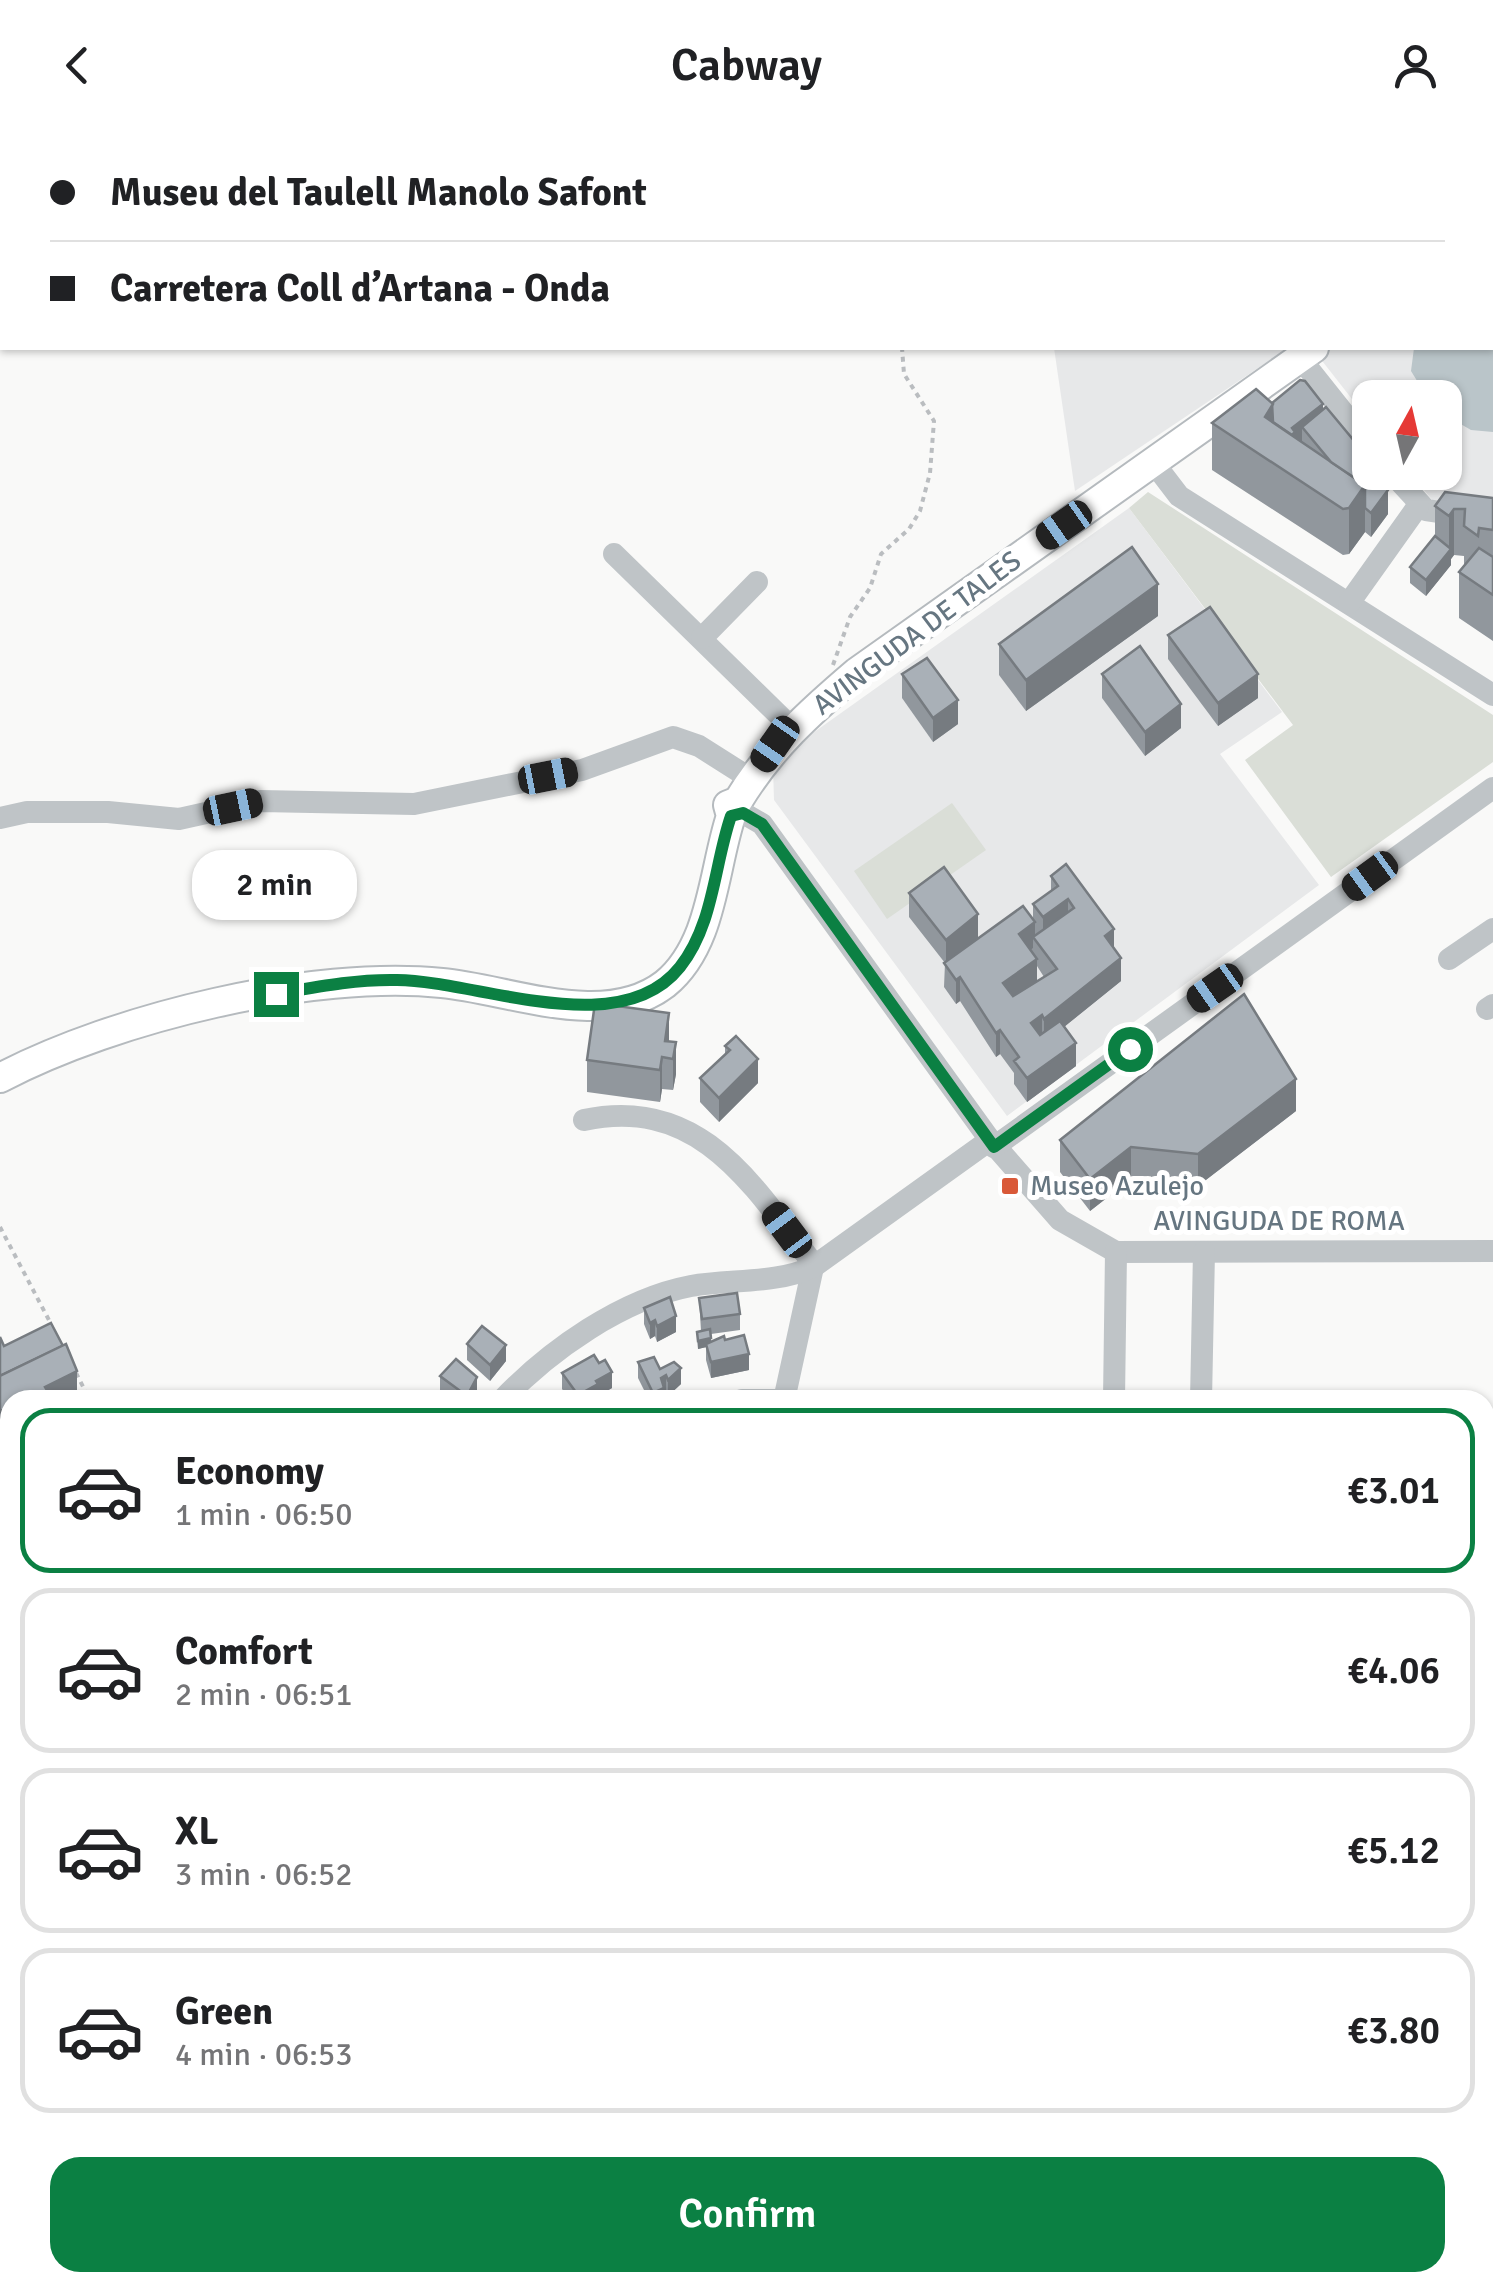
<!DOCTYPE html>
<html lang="en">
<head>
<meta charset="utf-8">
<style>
	body { margin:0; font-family:Signika,sans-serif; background:#f2f2f2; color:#202124; height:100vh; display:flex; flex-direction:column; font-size:38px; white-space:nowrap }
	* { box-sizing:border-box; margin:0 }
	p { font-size:32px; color:#757577 }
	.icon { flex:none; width:55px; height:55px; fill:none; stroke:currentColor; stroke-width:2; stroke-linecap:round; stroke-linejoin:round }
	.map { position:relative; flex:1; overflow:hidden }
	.side { position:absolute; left:0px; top:1260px; width:1495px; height:902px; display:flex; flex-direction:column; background:#fff; border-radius:30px 30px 0 0; box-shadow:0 2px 8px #0004 }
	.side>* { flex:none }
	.banner { position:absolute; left:0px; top:0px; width:1495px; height:220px; box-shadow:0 2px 8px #0004; display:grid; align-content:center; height:220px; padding:0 50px; background:#fff }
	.needle { width:65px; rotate:8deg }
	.tools { position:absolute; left:1352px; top:250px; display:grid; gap:20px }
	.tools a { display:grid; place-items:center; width:110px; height:110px; border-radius:20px; background:#fff; box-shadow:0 2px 8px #0004; font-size:50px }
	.end { position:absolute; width:45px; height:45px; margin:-22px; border:12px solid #0b8043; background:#fff; box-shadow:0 0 0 5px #fff }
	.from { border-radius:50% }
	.bubble { position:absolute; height:70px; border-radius:30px; background:#fff; box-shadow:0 2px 8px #0004; font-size:32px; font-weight:600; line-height:70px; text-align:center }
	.car { position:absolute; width:30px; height:60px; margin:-30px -15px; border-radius:12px; box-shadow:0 0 8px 2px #0007; background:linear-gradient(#222 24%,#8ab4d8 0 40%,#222 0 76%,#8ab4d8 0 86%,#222 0) }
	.banner b { display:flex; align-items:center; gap:35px; height:95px; font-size:38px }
	.banner b+b { border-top:2px solid #e0e0e0 }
	.banner i { width:25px; height:25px; background:#202124 }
	ul { padding:18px 0 0; list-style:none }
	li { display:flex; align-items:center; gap:30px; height:165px; margin:0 20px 15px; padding:0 30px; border:5px solid #e0e0e0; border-radius:30px }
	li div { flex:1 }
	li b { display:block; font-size:38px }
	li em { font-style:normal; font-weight:600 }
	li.current { border-color:#0b8043 }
	li>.icon { width:90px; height:90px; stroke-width:1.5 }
	.cta { display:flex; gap:20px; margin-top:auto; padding:20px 50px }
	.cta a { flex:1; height:115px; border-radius:30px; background:#0b8043; color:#fff; font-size:40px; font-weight:600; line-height:115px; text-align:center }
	header { display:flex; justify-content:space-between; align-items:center; height:130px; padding:0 50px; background:#fff; font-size:45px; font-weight:600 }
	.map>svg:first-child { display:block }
	.built { fill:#e7e8e9 }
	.green { fill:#daded7 }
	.water { fill:#bac5c9 }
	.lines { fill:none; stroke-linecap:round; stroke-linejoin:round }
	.stream { stroke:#bac5c9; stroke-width:5 }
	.major-casing { stroke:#b5babe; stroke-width:32 }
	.path { stroke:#babdc0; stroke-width:4; stroke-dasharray:5 5; stroke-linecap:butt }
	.minor { stroke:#bfc4c7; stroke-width:22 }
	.major { stroke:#fff; stroke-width:28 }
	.wall { fill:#91979d; fill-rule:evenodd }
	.shaded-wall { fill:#767b80 }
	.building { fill:#a9b0b7; stroke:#767b80; stroke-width:2.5 }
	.route { stroke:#0b8043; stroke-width:12 }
	.poi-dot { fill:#d95938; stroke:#fff; stroke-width:4 }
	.labels { text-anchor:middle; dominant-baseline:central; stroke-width:10; stroke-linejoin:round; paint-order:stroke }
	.street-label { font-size:28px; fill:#667681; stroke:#fff }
	.poi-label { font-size:28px; fill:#667681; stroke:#fff; text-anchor:start }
</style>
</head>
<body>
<header><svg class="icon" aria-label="back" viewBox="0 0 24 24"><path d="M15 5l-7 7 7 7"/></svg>Cabway<svg class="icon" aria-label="person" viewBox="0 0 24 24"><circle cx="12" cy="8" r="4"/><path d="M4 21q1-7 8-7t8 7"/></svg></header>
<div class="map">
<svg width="1493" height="2161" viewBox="0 0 1493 2161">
	<rect width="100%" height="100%" fill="#f9f9f8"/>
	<g class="built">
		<path d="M1022,0H1493V375L1433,371L1410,343L1445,342V268H1370V292L1312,218H1492V2Z"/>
		<path d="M1054,218H1288L1075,361Z"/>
		<path d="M1129,378L1282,582L1220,624L1319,755L1007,986L774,670L773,637L782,625Z"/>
	</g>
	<g class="green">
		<path d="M1148,362L1493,585V632L1331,747L1245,630L1293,595L1129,378Z"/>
		<path d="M952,673L986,720L887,789L854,741Z"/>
	</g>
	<path class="water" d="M1493,176V302L1471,300L1445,285V268L1427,267L1411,241L1414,218H1492Z"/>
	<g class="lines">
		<g class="stream">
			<path d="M0,1567L10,1594"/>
			<path d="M1485,2108L1493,2102"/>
			<path d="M357,2152L361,2161"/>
			<path d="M1408,2161L1419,2152"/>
		</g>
		<defs>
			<g id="major">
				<path d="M1492,96L1493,95"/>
				<path d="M0,948C117,887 311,840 442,853C509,859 604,901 665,854C713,815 713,740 731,686L728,675L738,671C770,618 810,582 857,542L1314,218"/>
			</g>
		</defs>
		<use href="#major" class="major-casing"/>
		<g class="path">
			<path d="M1492,152H1493"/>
			<path d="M833,535L850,487L870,458L881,424L909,399L920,381L930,343L934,291L904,244L902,218"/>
			<path d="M0,1097L51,1194"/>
			<path d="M76,1243L90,1270"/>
			<path d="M1485,1751L1493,1753"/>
			<path d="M0,2047L10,2051"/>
			<path d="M1485,2048L1493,2043"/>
			<path d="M0,2112L10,2118"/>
			<path d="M202,2152L217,2161"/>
			<path d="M315,2152L319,2161"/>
			<path d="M447,2152L448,2161"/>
			<path d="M1253,2152L1258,2161"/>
			<path d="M1101,2161L1109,2152"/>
			<path d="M1265,2161L1276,2152"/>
		</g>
		<g class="minor">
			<path d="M517,0L520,2"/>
			<path d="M1157,2L1158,0"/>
			<path d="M1300,228L1370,316"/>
			<path d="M1153,332L1179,366L1493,565"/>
			<path d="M1391,342L1426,380L1493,390"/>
			<path d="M614,424L792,598"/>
			<path d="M1349,473L1418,376"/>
			<path d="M702,508L757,452"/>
			<path d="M743,683L762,694L990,1010L1060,1090L1116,1122L1493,1121"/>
			<path d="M0,688L27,682H108L179,689L260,671L414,674L582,640L673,607L699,616L751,649"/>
			<path d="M1449,829L1493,799"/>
			<path d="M1487,879L1493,875"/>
			<path d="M584,990C696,966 749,1049 808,1127L813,1137L784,1270"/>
			<path d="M994,1017L1493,658"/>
			<path d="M502,1270C550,1220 622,1169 691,1156C731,1149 776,1154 813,1137L990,1010"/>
			<path d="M742,1270H789"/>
			<path d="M1114,1270L1116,1122"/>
			<path d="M1201,1270L1204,1122"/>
			<path d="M1485,1343L1493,1328"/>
			<path d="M1485,1613L1493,1597"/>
			<path d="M1485,1721L1493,1715"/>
		</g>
		<use href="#major" class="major"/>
	</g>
	<g class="wall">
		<path d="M1272,273L1323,280L1388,384L1371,407L1365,402L1349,424L1343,425L1212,340V293Z"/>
		<path d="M1493,368V511L1459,488V442L1464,436V426L1454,425L1451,429V435L1426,466L1410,453V437L1435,406V376Z"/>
		<path d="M1158,486L1026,581L999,545V514Z"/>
		<path d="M1168,505L1258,568L1218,596L1168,529Z"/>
		<path d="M902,544L958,594L933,612L902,568Z"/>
		<path d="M1102,544L1181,598L1145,626L1102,568Z"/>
		<path d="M1051,746L1114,817L1121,851L1064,897L1076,936L1027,972L1014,954V943L1000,924L996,927L960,871L956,874L944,857L945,833L909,787V763L978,808L1033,789V774L1051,761ZM1037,836L1044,847L1037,851Z"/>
		<path d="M669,911L676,912V944L673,960L662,959L660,972L587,962V930Z"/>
		<path d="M725,916L758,953L719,992L700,972V948L725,924Z"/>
		<path d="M1296,981L1198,1056L1131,1049L1090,1081L1060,1042V1010Z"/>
		<path d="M699,1168L740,1184V1200L711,1204V1212L725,1210L749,1240L711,1248L706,1230V1217L698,1219L697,1210V1202L701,1201Z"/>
		<path d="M644,1178L676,1202L657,1212L655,1206L650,1209L644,1194Z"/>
		<path d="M467,1214L506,1231L490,1251L467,1230Z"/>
		<path d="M638,1232L660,1239L681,1254L668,1266L666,1261L664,1263V1270H649L638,1248Z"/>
		<path d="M562,1243L612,1258L598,1266V1270H570L562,1259Z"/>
		<path d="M440,1246L477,1263L474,1270H451L440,1262Z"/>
	</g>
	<g class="shaded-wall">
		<path d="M1273,274V321L1265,287Z"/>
		<path d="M1323,274V297H1302V314L1287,333L1292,298Z"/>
		<path d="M1365,355V402L1349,424V378Z"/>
		<path d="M1388,360V384L1371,407V383Z"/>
		<path d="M1454,379V425L1451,429V435L1426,466V450L1449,422V386Z"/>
		<path d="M1158,454V486L1026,581V550Z"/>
		<path d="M1258,544V568L1218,596V573Z"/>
		<path d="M958,570V594L933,612V588Z"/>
		<path d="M1181,574V598L1145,626V602Z"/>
		<path d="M1068,769V793L1043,811V787Z"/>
		<path d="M978,784V808L946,833V810Z"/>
		<path d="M1035,792V810L1033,807V818L1019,828V804Z"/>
		<path d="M1114,799V823L1105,806Z"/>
		<path d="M1121,828V851L1044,913V889Z"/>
		<path d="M1037,829V853L1003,877V853Z"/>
		<path d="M960,847V871L956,874V850Z"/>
		<path d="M669,883V915L665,911Z"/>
		<path d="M1042,885V909L1031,893Z"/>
		<path d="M1000,900V924L996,927V903Z"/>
		<path d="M676,912V944L673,960V929Z"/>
		<path d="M1076,913V936L1027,972V948Z"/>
		<path d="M662,927V959L660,972V940Z"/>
		<path d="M758,929V953L719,992V968Z"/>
		<path d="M1296,949V981L1198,1056V1024Z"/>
		<path d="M1131,1017V1049L1090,1081V1049Z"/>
		<path d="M676,1186V1202L657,1212V1196Z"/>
		<path d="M655,1190V1206L650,1209V1193Z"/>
		<path d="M711,1208V1216L698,1219V1211Z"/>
		<path d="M506,1215V1231L490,1251V1235Z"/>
		<path d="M749,1224V1240L711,1248V1232Z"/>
		<path d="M681,1238V1254L668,1266V1250Z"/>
		<path d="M77,1241V1270H45V1257Z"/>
		<path d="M612,1242V1258L598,1266V1270H578V1265L596,1251Z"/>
		<path d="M666,1245V1261L664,1263V1270H653V1263L661,1248Z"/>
		<path d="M477,1247V1263L474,1270H467V1266Z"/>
		<path d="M10,1277V1309L0,1313V1281Z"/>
	</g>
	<g class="building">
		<path d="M1184,0H1356L1355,2H1184Z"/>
		<path d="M1300,250L1305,251L1323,274L1292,298L1295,302L1292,305L1273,292L1272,273Z"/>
		<path d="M1256,259L1273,274L1265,287L1365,355L1349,378L1343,379L1212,293Z"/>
		<path d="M1326,277L1370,330V342H1380L1387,351L1388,360L1371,383L1365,378V355L1331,332L1302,297Z"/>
		<path d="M1445,362L1493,368V400L1479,398L1478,406L1464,396L1465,379H1454L1449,386L1435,376Z"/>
		<path d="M1435,406L1451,419L1426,450L1410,437Z"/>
		<path d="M1132,417L1158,454L1026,550L999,514Z"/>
		<path d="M1479,418L1493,427V465L1459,442Z"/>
		<path d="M1210,477L1258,544L1218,573L1168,505Z"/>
		<path d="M1140,516L1181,574L1145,602L1102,544Z"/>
		<path d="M927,528L958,570L933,588L902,544Z"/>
		<path d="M1066,734L1114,799L1105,806L1121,828L1044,889L1042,885L1031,893L1040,905L1060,891L1076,913L1027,948L1014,931L1019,927L1000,900L996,903L960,847L956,850L944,833L1023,776L1035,792L1019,804L1037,829L1003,853L1013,866L1057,839L1033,807L1074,778L1068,769L1043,787L1033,774L1058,756L1051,746Z"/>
		<path d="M944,737L978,784L946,810L909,763Z"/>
		<path d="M1244,864L1296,949L1198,1024L1131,1017L1090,1049L1060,1010Z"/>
		<path d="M595,873L669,883L665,911L676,912L673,929L662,927L660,940L587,930Z"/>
		<path d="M736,906L758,929L719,968L700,948L730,920L725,916Z"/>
		<path d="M737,1163L740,1184L702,1189L699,1168Z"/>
		<path d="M670,1167L676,1186L657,1196L655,1190L650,1193L644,1178Z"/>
		<path d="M51,1193L63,1216L0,1246V1207L4,1216Z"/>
		<path d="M482,1196L506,1215L490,1235L467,1214Z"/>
		<path d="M710,1199L711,1208L698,1211L697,1202Z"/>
		<path d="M744,1205L749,1224L711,1232L706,1214L724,1206L725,1210Z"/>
		<path d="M66,1214L77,1241L45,1257L53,1270H10V1277L0,1281V1246Z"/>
		<path d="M594,1225L599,1233L605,1230L612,1242L596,1251L598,1254L578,1265L562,1243Z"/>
		<path d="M654,1227L660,1239L674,1232L681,1238L668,1250L666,1245L661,1248L664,1258L653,1263L638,1232Z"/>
		<path d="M456,1229L477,1247L467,1266L440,1246Z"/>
		<path d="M411,1265L427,1270H409Z"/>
	</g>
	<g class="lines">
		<path class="route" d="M276,864C316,857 356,849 397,850C479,851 620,913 680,837C714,794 714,735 731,686L743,683L762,694L994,1017L1130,919"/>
	</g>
	<rect class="poi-dot" x="1000" y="1046" width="20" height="20" rx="5"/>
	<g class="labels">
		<g class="street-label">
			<text transform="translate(917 503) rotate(-37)">AVINGUDA DE TALES</text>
			<text x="1279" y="1091">AVINGUDA DE ROMA</text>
		</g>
		<g class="poi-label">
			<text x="1030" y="1056">Museo Azulejo</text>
		</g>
	</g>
</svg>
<div class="tools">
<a><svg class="needle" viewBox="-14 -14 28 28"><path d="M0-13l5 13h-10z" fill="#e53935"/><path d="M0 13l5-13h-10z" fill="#757577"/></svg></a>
</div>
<i class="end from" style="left:1130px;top:919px"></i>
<i class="end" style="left:276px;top:864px"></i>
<div class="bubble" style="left:192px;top:720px;width:165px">2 min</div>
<i class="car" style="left:1064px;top:395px;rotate:235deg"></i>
<i class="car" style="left:775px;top:614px;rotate:215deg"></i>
<i class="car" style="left:548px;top:646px;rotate:79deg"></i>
<i class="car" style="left:233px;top:677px;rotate:78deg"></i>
<i class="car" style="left:1370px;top:746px;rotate:234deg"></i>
<i class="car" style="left:1215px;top:858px;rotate:235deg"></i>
<i class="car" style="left:787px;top:1100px;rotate:323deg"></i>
<div class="banner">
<b><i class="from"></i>Museu del Taulell Manolo Safont</b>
<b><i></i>Carretera Coll d’Artana - Onda</b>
</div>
<section class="side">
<ul>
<li class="current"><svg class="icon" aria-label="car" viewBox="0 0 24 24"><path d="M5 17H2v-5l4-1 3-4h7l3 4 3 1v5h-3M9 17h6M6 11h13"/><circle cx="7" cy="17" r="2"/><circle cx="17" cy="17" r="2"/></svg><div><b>Economy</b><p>1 min · 06:50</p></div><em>€3.01</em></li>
<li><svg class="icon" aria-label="car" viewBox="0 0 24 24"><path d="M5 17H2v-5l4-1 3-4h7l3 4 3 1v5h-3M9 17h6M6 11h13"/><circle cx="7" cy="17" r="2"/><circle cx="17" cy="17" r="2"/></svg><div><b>Comfort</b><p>2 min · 06:51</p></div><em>€4.06</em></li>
<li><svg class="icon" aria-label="car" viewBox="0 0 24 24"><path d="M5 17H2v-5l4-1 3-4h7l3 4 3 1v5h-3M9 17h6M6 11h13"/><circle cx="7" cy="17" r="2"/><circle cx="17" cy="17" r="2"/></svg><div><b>XL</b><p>3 min · 06:52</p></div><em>€5.12</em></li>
<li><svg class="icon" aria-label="car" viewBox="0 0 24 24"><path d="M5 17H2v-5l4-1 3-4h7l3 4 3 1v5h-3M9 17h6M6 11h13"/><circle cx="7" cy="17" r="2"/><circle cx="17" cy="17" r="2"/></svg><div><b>Green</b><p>4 min · 06:53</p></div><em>€3.80</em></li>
</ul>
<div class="cta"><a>Confirm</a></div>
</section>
</div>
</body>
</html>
